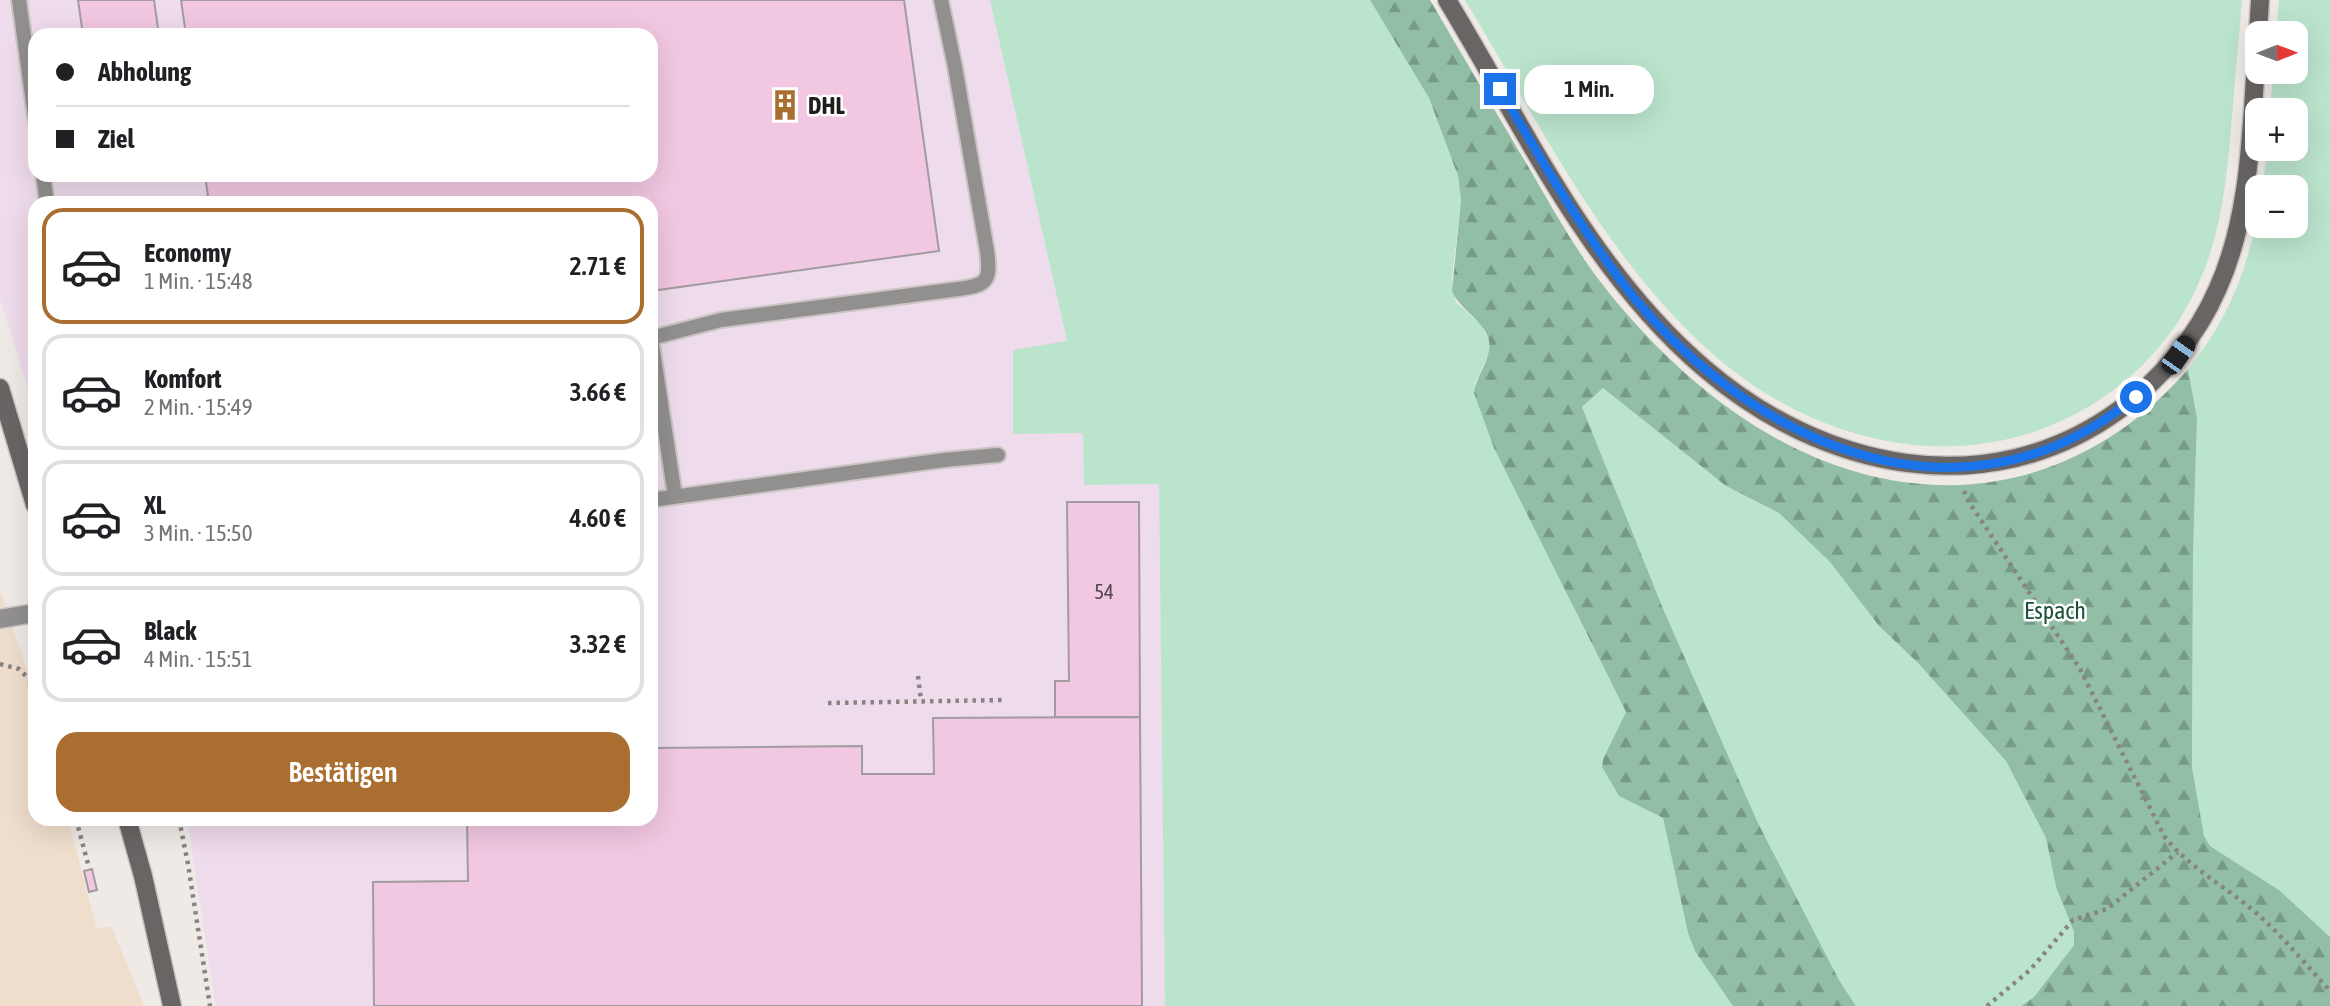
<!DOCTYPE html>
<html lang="de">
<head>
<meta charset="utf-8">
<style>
	body { margin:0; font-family:"Asap Condensed",sans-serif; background:#f2f2f2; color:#202124; height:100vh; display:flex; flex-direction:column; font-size:26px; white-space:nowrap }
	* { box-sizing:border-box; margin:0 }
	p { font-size:23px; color:#757577 }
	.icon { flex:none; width:38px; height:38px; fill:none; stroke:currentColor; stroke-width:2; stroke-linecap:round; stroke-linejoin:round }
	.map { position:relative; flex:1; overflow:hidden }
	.sheet { position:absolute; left:28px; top:196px; width:630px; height:630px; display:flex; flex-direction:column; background:#fff; border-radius:21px; box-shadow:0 7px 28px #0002 }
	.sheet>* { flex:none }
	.guide { position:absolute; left:28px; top:28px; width:630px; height:154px; border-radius:21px; box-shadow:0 7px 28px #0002; display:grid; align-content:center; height:154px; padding:0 28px; background:#fff }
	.needle { width:46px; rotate:89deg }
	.tools { position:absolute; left:2245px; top:21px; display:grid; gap:14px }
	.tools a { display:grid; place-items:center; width:63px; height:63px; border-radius:14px; background:#fff; box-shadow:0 7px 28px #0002; font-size:35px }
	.end { position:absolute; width:32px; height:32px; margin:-16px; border:9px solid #1a73e8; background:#fff; box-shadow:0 0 0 4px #fff }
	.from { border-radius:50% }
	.bubble { position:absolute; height:49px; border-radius:21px; background:#fff; box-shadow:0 7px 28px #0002; font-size:23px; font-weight:600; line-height:49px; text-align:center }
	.car { position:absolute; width:21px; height:42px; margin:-21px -10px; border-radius:9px; box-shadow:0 0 5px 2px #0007; background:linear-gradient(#222 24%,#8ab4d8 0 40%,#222 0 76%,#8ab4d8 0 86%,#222 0) }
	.guide b { display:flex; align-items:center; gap:24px; height:66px; font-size:26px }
	.guide b+b { border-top:2px solid #e0e0e0 }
	.guide i { width:18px; height:18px; background:#202124 }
	ul { padding:12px 0 0; list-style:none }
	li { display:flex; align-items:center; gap:21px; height:116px; margin:0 14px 10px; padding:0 14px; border:4px solid #e0e0e0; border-radius:21px }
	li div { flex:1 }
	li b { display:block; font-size:26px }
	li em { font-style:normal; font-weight:600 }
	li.active { border-color:#aa6f30 }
	li>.icon { width:63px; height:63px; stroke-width:1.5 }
	.action { display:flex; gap:14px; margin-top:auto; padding:14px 28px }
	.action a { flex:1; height:80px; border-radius:21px; background:#aa6f30; color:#fff; font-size:28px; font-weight:600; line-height:80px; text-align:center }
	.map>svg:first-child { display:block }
	.commercial { fill:#f0decd }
	.industrial { fill:#eedbeb; fill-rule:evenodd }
	.grass { fill:#bbe4cd }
	.forest { fill:url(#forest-firs) }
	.building { fill:#f2c7e1; stroke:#a19c9f; stroke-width:2 }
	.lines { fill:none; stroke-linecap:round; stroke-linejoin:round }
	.lane-casing { stroke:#cac5c2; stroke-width:18 }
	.street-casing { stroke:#cac5c2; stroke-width:21 }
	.secondary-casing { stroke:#cac5c2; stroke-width:21 }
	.path { stroke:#878481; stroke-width:4.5; stroke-dasharray:3.5 5; stroke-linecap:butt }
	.lane { stroke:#92908f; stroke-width:14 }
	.street { stroke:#92908f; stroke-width:18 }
	.secondary { stroke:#686564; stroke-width:18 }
	.route { stroke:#1a73e8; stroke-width:9 }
	.labels { text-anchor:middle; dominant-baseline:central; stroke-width:5; stroke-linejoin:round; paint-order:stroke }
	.number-label { font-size:21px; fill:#54484e }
	.poi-label { font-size:24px; font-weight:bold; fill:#201e1d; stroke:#fff; text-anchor:start }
	.park-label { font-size:24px; fill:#1a5138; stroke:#fff }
</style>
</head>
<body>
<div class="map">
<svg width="2330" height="1006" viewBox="0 0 2330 1006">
	<defs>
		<pattern id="forest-firs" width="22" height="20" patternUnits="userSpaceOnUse" patternTransform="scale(1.75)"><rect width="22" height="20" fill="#91bea5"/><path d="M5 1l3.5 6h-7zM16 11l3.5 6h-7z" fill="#769a86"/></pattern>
	</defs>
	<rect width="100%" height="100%" fill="#efeae6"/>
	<path class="commercial" d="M0,590L35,694V819H68L97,929L111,926L144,1006H0Z"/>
	<path class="industrial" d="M0,0H990L1067,342L1014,434L1083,433L1084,485L1159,484L1165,1006H216L187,819H651V203H35V411L0,299ZM35,35H651V175H35Z"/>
	<g class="grass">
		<path d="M990,0H1370L1429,98L1458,176L1461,200L1452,279L1456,302L1482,326L1490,343L1489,353L1475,384L1575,611L1626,712L1603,759L1602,767L1619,796L1663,818L1688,933L1696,951L1733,1006H1165L1159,484L1084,485L1083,433L1013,434V350L1067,341Z"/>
		<path d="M1465,0H2242C2239,39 2235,78 2232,117C2227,173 2223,230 2199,282C2179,329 2147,367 2105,396C1981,482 1825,451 1715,356C1605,260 1539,122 1465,0Z"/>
		<path d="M2279,0H2330V937L2279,890L2210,846L2204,836L2192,767L2193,554L2197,418L2188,369C2226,322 2244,278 2257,220L2258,226H2296V187H2263L2267,149H2296V110H2270L2273,72H2296V33H2276Z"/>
		<path d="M1603,388L1726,486L1779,513L1830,562L1879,626L1918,663L2006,761L2046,838L2056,887L2074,932V945L2034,997L2021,1006H1856L1839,980L1758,823L1664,611L1582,407Z"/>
	</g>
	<path class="forest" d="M1370,0H1430C1464,58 1498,116 1532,173C1555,213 1578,254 1606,289C1692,397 1815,490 1959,485C2049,482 2131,436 2188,369L2197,418L2193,554L2192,767L2204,836L2210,846L2279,890L2330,937V1006H2021L2034,997L2074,945V932L2056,887L2046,838L2006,761L1918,663L1879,626L1830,562L1779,513L1726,486L1603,388L1582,407L1664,611L1758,823L1839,980L1856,1006H1733L1695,951L1688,933L1663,818L1619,796L1602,767L1603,759L1626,712L1494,448L1474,393C1476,378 1486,366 1489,351C1494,325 1461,313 1452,291L1461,200L1458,176L1429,98Z"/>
	<g class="building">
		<path d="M78,0H154L159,35H83Z"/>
		<path d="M181,0H904L939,251L651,291V203H209L205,175H651V35H186Z"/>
		<path d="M1067,502H1139L1140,717H1055V681H1069Z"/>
		<path d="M1140,717L1142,1006H374L373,882L468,881L467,819H651V748L862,746V774H934L933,718Z"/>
		<path d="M92,869L97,890L89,892L84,871Z"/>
	</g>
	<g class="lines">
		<defs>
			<g id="lane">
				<path d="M19,0L35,117"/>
				<path d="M43,175L47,203"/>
				<path d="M651,338L721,320L958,289C987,285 991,282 987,251L955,67L941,0"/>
				<path d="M651,338L675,496"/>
				<path d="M651,500L944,460L998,455"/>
			</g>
			<path id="street" d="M0,619L35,613"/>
			<g id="secondary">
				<path d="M1447,0C1524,127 1589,270 1704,368C1821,469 1987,506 2119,410C2161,379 2197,337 2218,288C2253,210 2251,118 2258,34"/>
				<path d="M2258,33L2260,0"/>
				<path d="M0,388L35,505"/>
				<path d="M127,819L143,876L172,1006"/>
			</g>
		</defs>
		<use href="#lane" class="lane-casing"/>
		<use href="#street" class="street-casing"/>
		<use href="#secondary" class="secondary-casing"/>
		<g class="path">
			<path d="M1964,491L1969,502L2080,669L2164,836C2189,868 2225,886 2255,912C2283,936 2306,965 2330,991"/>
			<path d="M0,664L19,669L35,685"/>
			<path d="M918,676L921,701"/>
			<path d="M828,703L1004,700"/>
			<path d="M76,819L88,864"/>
			<path d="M179,819L188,864L210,1006"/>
			<path d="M1987,1006L2030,970L2073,920L2107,909L2178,852"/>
		</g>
		<use href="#lane" class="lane"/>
		<use href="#street" class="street"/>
		<use href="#secondary" class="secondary"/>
	</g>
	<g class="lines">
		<path class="route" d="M1500,89C1541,159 1581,230 1631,294C1726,412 1890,508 2045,450C2078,438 2108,419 2136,397"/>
	</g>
	<defs>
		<symbol id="building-bare" viewBox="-9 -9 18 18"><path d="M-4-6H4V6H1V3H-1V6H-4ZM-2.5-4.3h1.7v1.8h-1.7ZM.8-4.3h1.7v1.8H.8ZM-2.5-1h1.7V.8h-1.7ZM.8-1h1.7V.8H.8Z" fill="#aa6f30" stroke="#fff" stroke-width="2.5" paint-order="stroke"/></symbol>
	</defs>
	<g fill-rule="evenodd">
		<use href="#building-bare" x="763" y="83" width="44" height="44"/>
	</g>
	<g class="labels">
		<g class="number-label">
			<text x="1104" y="591">54</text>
		</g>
		<g class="poi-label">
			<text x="808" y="105">DHL</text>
		</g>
		<g class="park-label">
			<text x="2055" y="610">Espach</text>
		</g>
	</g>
</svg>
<div class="tools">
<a><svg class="needle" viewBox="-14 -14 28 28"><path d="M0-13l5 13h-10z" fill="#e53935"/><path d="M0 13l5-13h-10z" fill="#757577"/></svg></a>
<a>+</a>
<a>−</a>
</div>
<i class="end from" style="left:2136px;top:397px"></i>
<i class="end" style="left:1500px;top:89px"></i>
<div class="bubble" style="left:1524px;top:65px;width:130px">1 Min.</div>
<i class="car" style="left:2178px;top:355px;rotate:35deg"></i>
<div class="guide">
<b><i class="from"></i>Abholung</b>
<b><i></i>Ziel</b>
</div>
<section class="sheet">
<ul>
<li class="active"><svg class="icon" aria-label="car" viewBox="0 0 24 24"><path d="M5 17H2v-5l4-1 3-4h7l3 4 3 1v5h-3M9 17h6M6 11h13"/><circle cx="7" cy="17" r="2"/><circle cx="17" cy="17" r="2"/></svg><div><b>Economy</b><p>1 Min. · 15:48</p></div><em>2.71 €</em></li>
<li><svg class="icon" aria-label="car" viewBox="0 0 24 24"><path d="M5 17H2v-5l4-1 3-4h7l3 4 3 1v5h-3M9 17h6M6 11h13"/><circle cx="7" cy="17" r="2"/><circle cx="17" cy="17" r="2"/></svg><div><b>Komfort</b><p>2 Min. · 15:49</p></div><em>3.66 €</em></li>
<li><svg class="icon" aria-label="car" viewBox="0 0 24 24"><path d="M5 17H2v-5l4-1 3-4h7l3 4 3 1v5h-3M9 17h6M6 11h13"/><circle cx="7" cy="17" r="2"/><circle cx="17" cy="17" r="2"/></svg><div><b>XL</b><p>3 Min. · 15:50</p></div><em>4.60 €</em></li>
<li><svg class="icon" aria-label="car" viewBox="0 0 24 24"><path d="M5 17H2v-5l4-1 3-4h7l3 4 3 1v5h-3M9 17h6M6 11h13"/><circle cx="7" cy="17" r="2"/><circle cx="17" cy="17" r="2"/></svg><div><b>Black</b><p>4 Min. · 15:51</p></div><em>3.32 €</em></li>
</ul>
<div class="action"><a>Bestätigen</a></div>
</section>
</div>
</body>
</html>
